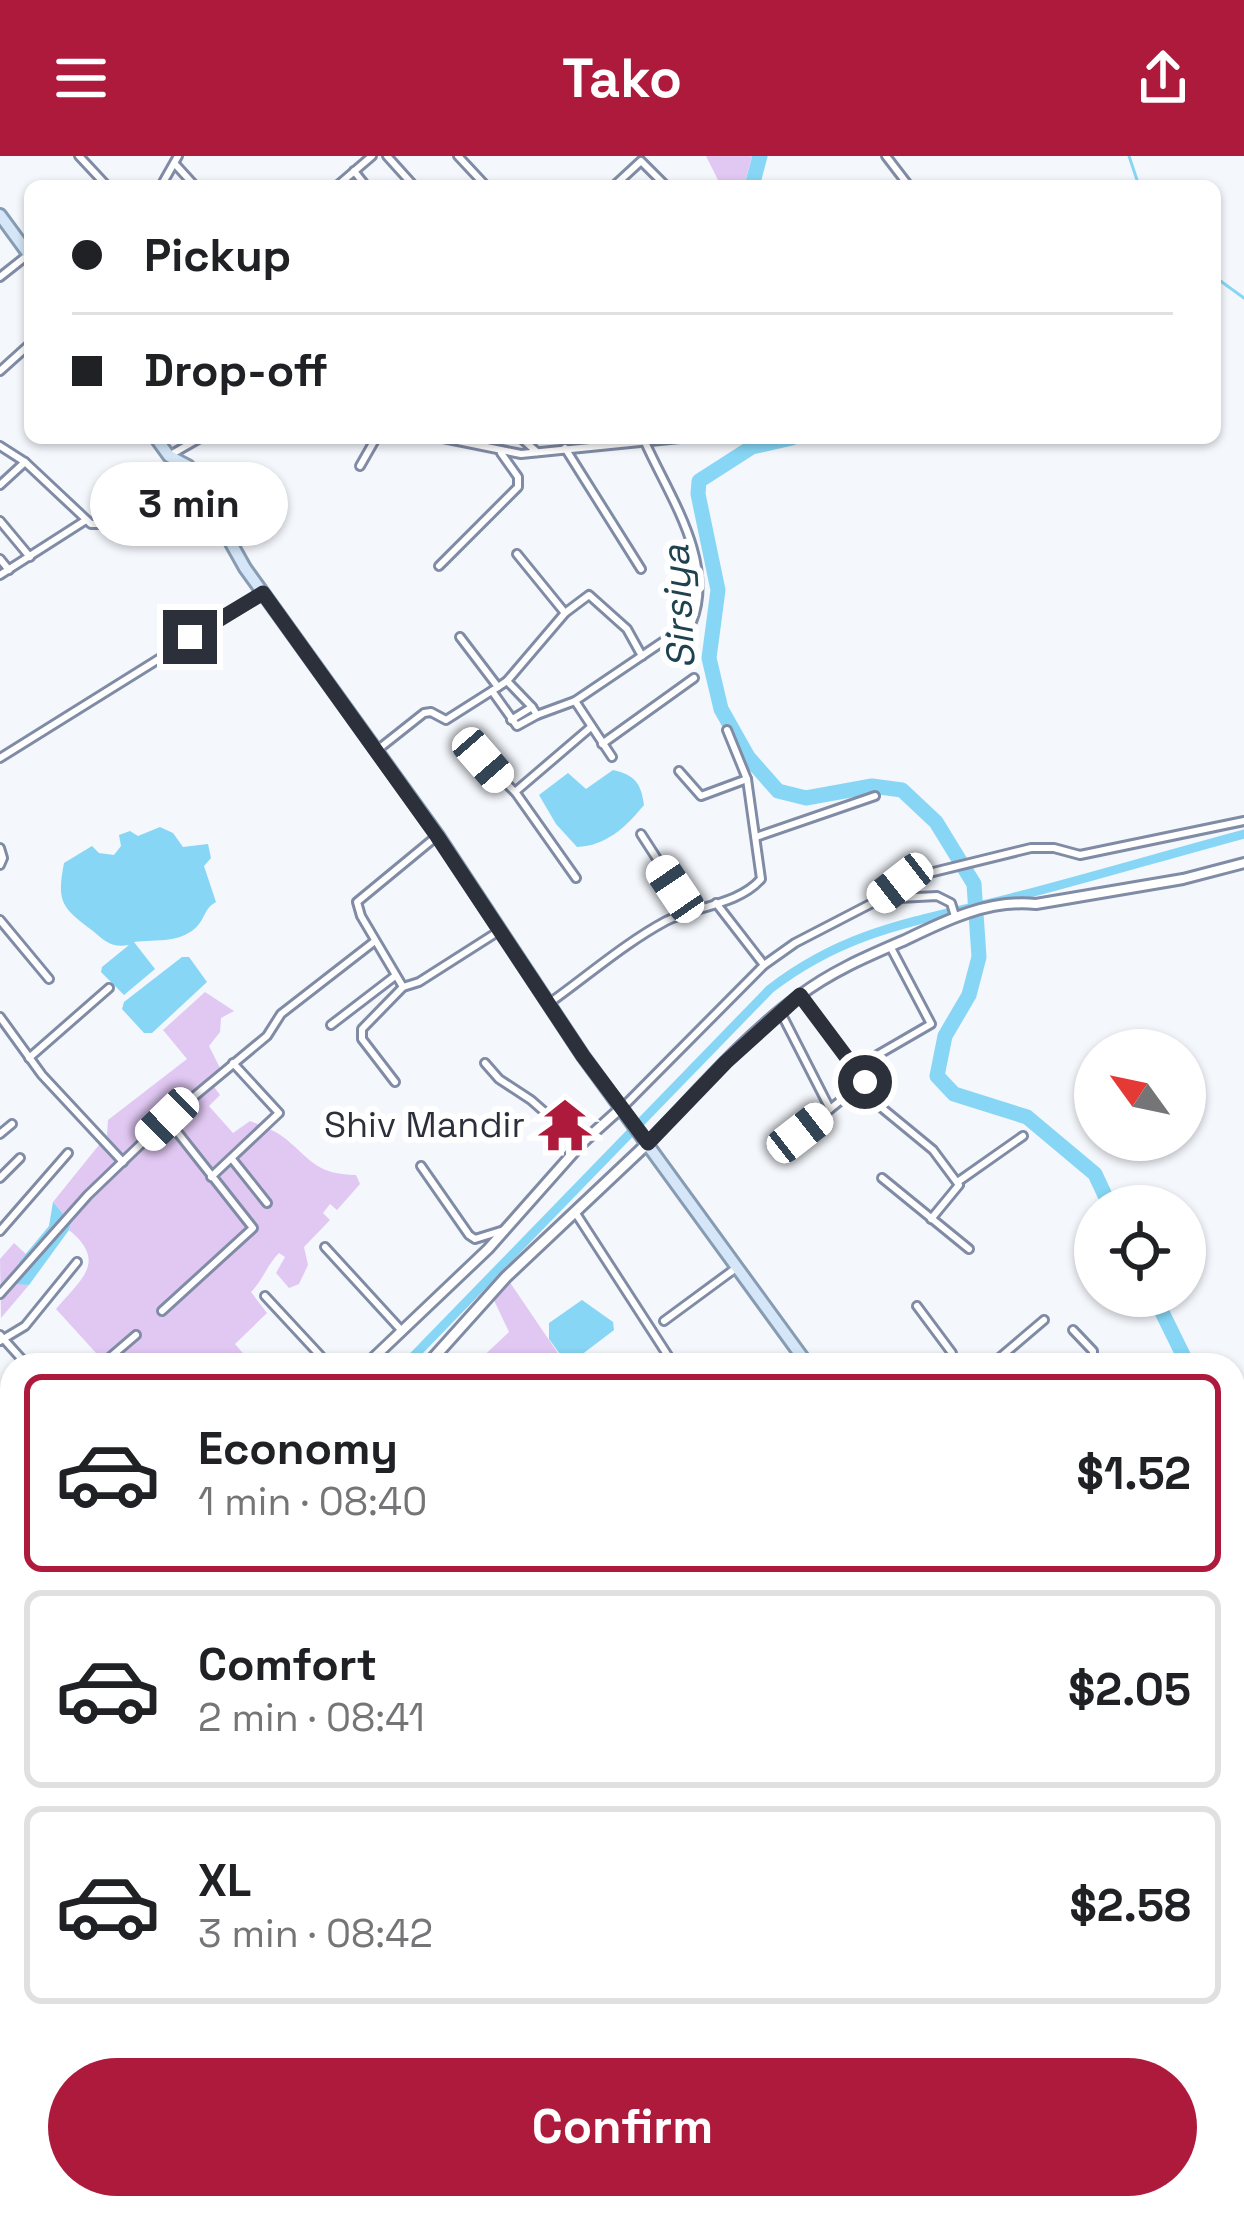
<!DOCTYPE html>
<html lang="en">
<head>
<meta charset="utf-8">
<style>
	body { margin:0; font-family:"Space Grotesk",sans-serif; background:#f2f2f2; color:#202124; height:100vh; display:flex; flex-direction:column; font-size:45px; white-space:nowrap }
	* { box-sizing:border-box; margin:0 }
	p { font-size:39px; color:#757577 }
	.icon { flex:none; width:66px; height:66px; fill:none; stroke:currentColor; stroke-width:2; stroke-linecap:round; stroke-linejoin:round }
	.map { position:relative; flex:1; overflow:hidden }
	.drawer { position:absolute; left:0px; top:1197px; width:1245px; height:867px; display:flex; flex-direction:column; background:#fff; border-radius:36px 36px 0 0; box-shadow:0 3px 9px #0004 }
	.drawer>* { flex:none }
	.guide { position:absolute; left:24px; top:24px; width:1197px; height:264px; border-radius:18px; box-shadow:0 3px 9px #0004; display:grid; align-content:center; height:264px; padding:0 48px; background:#fff }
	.needle { width:78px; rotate:303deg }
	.buttons { position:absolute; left:1074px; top:873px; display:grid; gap:24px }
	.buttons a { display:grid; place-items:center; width:132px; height:132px; border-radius:50%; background:#fff; box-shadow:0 3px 9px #0004; font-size:60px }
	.end { position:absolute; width:54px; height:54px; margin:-27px; border:15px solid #2c303b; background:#fff; box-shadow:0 0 0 6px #fff }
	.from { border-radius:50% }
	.bubble { position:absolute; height:84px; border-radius:42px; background:#fff; box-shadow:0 3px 9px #0004; font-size:39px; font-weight:700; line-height:84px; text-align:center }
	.car { position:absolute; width:36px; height:72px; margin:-36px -18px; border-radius:15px; box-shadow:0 0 9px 3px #0007; background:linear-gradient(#fff 24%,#345 0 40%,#fff 0 76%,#345 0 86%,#fff 0) }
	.guide b { display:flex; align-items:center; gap:42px; height:114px; font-size:45px }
	.guide b+b { border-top:3px solid #e0e0e0 }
	.guide i { width:30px; height:30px; background:#202124 }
	ul { padding:21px 0 0; list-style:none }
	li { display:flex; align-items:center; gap:36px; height:198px; margin:0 24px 18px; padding:0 24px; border:6px solid #e0e0e0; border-radius:18px }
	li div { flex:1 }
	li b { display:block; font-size:45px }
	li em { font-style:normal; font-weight:700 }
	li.active { border-color:#ae1a3c }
	li>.icon { width:108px; height:108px; stroke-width:1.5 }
	.button { display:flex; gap:24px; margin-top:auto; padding:24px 48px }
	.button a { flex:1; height:138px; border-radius:72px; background:#ae1a3c; color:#fff; font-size:48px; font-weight:700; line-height:138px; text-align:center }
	header { display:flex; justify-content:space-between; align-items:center; height:156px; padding:0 48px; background:#ae1a3c; color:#fff; font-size:54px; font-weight:700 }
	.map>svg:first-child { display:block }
	.green { fill:#e1c8f3 }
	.water { fill:#87d6f5 }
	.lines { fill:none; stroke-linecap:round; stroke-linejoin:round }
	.stream { stroke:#87d6f5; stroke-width:3 }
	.canal { stroke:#87d6f5; stroke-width:9 }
	.river { stroke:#87d6f5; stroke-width:15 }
	.minor-casing { stroke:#808ba5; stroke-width:12 }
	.tertiary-casing { stroke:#808ba5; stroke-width:14 }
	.secondary-casing { stroke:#808ba5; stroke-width:15 }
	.primary-casing { stroke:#879cb2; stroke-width:16 }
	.minor { stroke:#fff; stroke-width:6 }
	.tertiary { stroke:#fff; stroke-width:8 }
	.secondary { stroke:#fff; stroke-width:9 }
	.primary { stroke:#d4e6f7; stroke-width:10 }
	.route { stroke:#2c303b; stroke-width:15 }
	.labels { text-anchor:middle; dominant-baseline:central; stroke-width:12; stroke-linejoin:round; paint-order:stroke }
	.poi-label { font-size:36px; fill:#2c303b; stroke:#fff; text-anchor:end }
	.water-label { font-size:39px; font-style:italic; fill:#1e4250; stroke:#fff }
</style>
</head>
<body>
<header><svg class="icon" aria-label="menu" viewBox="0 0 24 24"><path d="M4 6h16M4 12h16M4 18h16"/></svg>Tako<svg class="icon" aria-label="share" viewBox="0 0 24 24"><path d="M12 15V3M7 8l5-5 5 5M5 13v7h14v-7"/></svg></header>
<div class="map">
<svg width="1244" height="2063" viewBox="0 0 1244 2063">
	<rect width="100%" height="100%" fill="#f4f7fc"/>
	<g class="green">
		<path d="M706,0H752L744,30H721Z"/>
		<path d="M205,836L234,855L221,862L220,876L209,890L220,912L209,924L220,939L209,950L233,977L250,965C263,970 276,975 286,983C313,1006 317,1018 356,1019L360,1028L337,1054L330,1048L323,1057L330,1064L304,1091L308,1109L299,1128L289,1132L276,1117L285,1101L279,1097C267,1109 263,1124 251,1136L267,1157L235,1188L247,1202L240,1209H107L56,1153C81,1123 108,1106 69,1074L71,1067L53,1046L107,979L108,964L187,903L163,874Z"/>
		<path d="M14,1087L26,1098L19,1106L17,1127L29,1129L1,1162L0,1103Z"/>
		<path d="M509,1125L566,1209H474L509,1176L492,1140Z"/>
		<path d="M12,1395V1467L9,1469L0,1460V1405Z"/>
		<path d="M710,2052H823L811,2063H742Z"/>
	</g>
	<g class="water">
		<path d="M613,614C635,619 641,627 644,649C626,671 606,690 577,691L556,668L539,639L568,617L586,633Z"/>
		<path d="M160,671L173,677L183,691L208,688L211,702L204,710L216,746C205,752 206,759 199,768C183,788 156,783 134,786L155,813L124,839L101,816L102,811L129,789C112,792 106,786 93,775C63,752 56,748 64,707L92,690L99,697L114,699L121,690L119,679L130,675L138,680Z"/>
		<path d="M182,801H189L207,826L152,877H144L122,853L124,846Z"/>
		<path d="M53,1046L71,1067L69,1074L29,1129L17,1128L19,1106L49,1070Z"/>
		<path d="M582,1144L613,1166L614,1174L568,1209L549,1183V1167Z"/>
	</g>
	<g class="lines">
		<g class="stream">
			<path d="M1129,0L1139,30"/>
			<path d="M1215,121L1244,142"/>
			<path d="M1233,1964L1242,1976"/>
		</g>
		<g class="canal">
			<path d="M405,1209L770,833C848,773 919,765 1011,742C1089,722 1166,699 1244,678"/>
			<path d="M0,1520L12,1511"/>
		</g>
		<g class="river">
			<path d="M752,30L760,0"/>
			<path d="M792,282L752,291L699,325L698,338L718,434L709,502L721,553L748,601L778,635L806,642L872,630L902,634L936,666L974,728L979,801L969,839L945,880L937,920L954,938L1027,961L1095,1018L1110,1050"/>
			<path d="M1154,1140L1188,1209"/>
			<path d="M1233,1278L1244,1293"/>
		</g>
		<defs>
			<g id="minor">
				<path d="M79,0L107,30"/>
				<path d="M387,0L414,30"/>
				<path d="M458,0L486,30"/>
				<path d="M886,0L909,30"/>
				<path d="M175,8L195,30"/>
				<path d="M354,15L366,30"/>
				<path d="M161,30L178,0"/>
				<path d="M337,30L372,0"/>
				<path d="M614,30L641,5L665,29"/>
				<path d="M0,121L29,98"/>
				<path d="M0,215L30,188"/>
				<path d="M443,282L521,298L680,282"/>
				<path d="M521,282L537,296"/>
				<path d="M0,290L25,306L91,368H103L188,310"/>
				<path d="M565,292L641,413"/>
				<path d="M172,298L200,282"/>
				<path d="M360,310L376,282"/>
				<path d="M0,329L25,306"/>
				<path d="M0,365L30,401"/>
				<path d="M517,398L565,457"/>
				<path d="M0,403L9,414"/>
				<path d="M439,410L518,331V321L501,297"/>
				<path d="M0,419L86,364"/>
				<path d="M460,481L498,531L507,525L532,551"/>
				<path d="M507,525L565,457L589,439L627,473L642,500"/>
				<path d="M492,535L517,570L537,559"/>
				<path d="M575,545L612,601"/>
				<path d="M511,564L532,551L537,559L575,545L692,466C716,406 669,340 645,286"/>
				<path d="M602,588L694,522"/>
				<path d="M376,595L424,557L431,556L446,564L498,531"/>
				<path d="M0,602L263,438"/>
				<path d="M483,604L515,636L591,571"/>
				<path d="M679,615L701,640L747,623"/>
				<path d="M516,637L576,722"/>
				<path d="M641,678L690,754"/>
				<path d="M756,681L875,640"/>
				<path d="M0,692L3,702L0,709"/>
				<path d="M880,743L937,740L951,747L955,760"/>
				<path d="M716,747L764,809"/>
				<path d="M0,764L49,823"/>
				<path d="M403,831L361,760L357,746L437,680"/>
				<path d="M800,839L882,952L933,994L959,1029L931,1063"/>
				<path d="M548,848C586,821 625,787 666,765C696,750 738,749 761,723L747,623L727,574"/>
				<path d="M780,855L830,953"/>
				<path d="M0,861L42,919L123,1006"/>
				<path d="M331,869L395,820"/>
				<path d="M29,902L109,832"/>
				<path d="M485,907L499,923L531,944L581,988"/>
				<path d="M855,912L931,868L890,790"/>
				<path d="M395,926L362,883V873L403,831L419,826L499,775"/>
				<path d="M623,951L764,809L795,787L880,743L909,722L1031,692H1054L1080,699L1244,665"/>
				<path d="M0,978L12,968"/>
				<path d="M780,993L865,925"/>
				<path d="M232,1003L267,1047"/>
				<path d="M421,1010L469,1079L475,1083L504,1074"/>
				<path d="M211,1021L279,957L233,907"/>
				<path d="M0,1022L20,1002"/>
				<path d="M882,1022L969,1093"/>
				<path d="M959,1025L1023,980"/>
				<path d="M575,1056L674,1209"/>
				<path d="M0,1075L68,997"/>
				<path d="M325,1091L402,1175"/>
				<path d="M0,1138L88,1039L167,963"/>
				<path d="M265,1140L329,1209"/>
				<path d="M917,1150L952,1197L947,1209"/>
				<path d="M162,1155L253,1072L167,963L267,880L281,858L375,785"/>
				<path d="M664,1165L736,1112"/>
				<path d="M1073,1174L1093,1195V1201L1083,1209"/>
				<path d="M0,1179L27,1209"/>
				<path d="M0,1185L25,1170L77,1106"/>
				<path d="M182,1207L184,1209"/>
				<path d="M101,1209L136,1179"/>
				<path d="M991,1209L1044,1164"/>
				<path d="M3,1312L12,1304"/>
				<path d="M1233,1327L1244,1319"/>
				<path d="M0,1342L12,1358"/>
				<path d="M1233,1421L1244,1418"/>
				<path d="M0,1422L12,1437"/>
				<path d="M0,1593L12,1607"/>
				<path d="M1233,1629L1244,1622"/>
				<path d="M1233,1662L1244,1677"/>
				<path d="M0,1763L12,1747"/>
				<path d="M0,1895L12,1885"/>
				<path d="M1140,2052L1151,2063"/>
				<path d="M654,2063L664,2052"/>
				<path d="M823,2063L836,2052"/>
			</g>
			<g id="tertiary">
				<path d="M648,987C696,937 743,881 799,840C832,815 868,800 905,784C946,764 989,743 1036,748L1183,723L1244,707"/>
				<path d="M366,1209L488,1093L581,988L621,952"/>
				<path d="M0,1491L12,1482"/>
				<path d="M0,1782L12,1788"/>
				<path d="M719,2052L749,2063"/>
			</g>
			<g id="secondary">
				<path d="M427,1209L506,1121L648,987"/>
				<path d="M0,1542L12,1533"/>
			</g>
			<g id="primary">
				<path d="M0,59L30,100"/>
				<path d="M156,282L169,300L188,310L245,412L438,680L583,900L808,1209"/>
				<path d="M1233,1794L1244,1804"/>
			</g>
		</defs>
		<use href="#minor" class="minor-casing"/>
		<use href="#tertiary" class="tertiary-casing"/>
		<use href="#secondary" class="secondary-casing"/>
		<use href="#primary" class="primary-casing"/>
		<use href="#minor" class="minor"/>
		<use href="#tertiary" class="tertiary"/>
		<use href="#secondary" class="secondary"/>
		<use href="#primary" class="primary"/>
	</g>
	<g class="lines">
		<path class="route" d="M190,481L263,437L437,680L583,900L648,987L726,906L800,839L865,926"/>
	</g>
	<defs>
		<symbol id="temple-bare" viewBox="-9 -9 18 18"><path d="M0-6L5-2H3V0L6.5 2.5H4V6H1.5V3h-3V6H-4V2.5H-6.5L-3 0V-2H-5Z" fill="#ae1a3c" stroke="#fff" stroke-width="2.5" paint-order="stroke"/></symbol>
	</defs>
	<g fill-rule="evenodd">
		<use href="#temple-bare" x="527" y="931" width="76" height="76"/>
	</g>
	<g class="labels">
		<g class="poi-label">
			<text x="525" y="969">Shiv Mandir</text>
		</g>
		<g class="water-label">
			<text transform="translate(678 451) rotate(-93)">Sirsiya</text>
		</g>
	</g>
</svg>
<div class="buttons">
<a><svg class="needle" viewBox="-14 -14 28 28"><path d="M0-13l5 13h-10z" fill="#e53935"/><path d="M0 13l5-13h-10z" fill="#757577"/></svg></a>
<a><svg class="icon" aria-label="locate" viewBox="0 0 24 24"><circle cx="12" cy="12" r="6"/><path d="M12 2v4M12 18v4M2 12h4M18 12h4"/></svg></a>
</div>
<i class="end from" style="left:865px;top:926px"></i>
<i class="end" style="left:190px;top:481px"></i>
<div class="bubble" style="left:90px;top:306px;width:198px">3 min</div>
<i class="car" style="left:483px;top:604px;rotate:139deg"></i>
<i class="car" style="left:900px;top:727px;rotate:232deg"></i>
<i class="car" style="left:675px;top:733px;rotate:326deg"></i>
<i class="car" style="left:167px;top:963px;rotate:226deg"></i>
<i class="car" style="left:800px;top:977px;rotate:52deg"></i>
<div class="guide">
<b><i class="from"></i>Pickup</b>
<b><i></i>Drop-off</b>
</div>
<section class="drawer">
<ul>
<li class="active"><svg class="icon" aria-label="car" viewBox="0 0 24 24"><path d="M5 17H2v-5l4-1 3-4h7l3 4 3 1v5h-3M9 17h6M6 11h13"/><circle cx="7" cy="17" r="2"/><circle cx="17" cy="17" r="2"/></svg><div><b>Economy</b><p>1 min · 08:40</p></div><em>$1.52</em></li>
<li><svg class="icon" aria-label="car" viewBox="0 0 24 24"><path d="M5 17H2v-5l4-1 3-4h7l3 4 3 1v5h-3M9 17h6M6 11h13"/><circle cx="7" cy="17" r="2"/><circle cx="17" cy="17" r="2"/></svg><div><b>Comfort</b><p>2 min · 08:41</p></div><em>$2.05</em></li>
<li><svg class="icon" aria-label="car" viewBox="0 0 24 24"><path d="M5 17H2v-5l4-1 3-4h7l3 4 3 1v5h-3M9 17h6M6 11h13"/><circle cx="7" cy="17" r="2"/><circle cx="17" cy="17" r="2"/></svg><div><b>XL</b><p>3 min · 08:42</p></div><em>$2.58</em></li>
</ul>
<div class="button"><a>Confirm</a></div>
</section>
</div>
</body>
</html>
